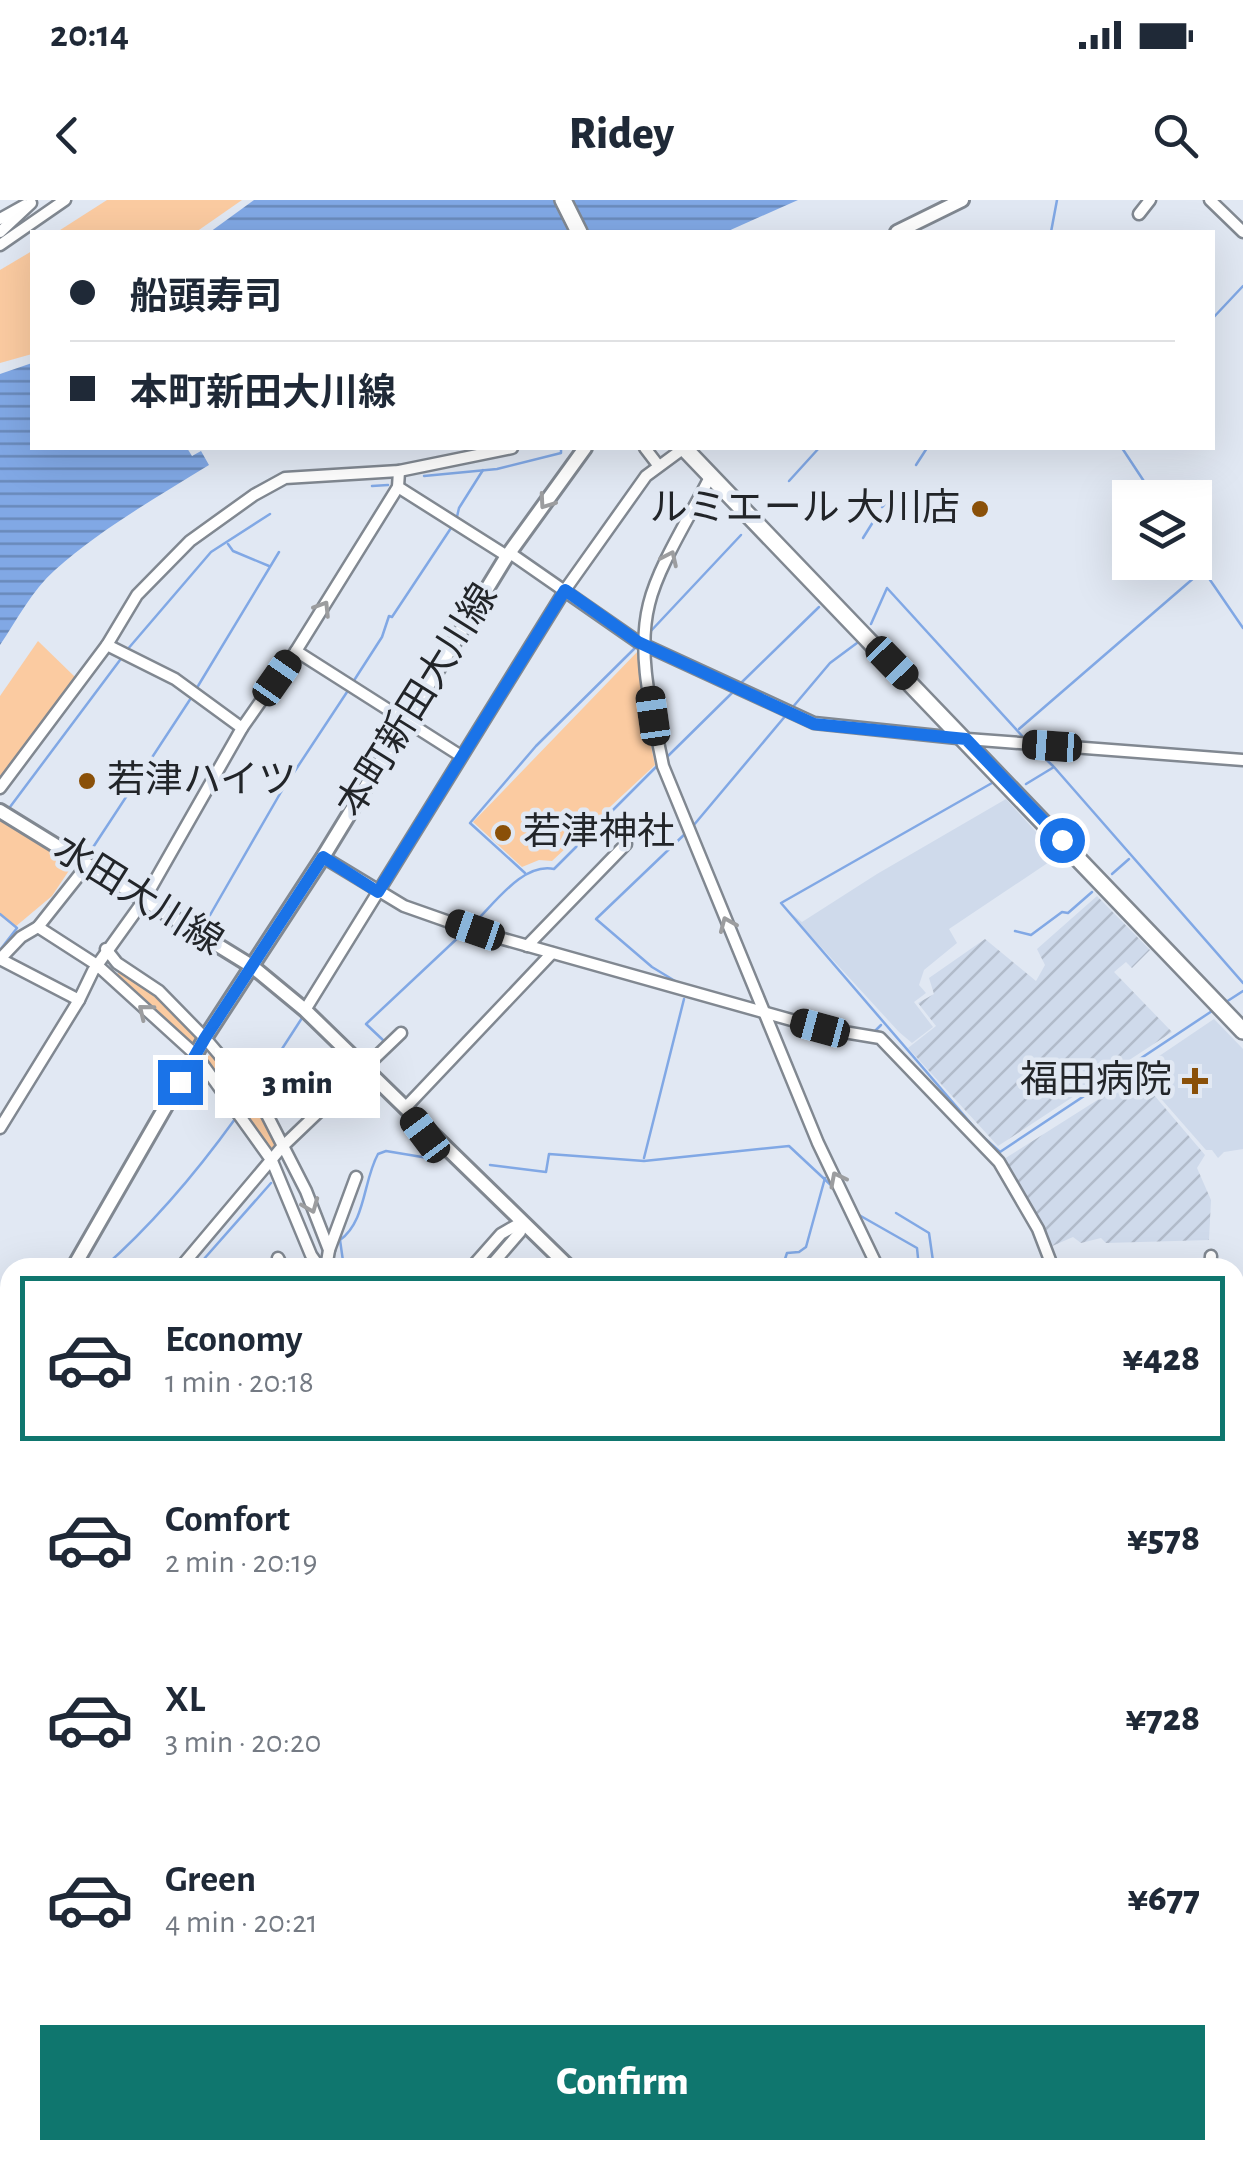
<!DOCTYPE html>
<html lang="en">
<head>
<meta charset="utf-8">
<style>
	body { margin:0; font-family:"Alegreya Sans","Noto Sans JP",sans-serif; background:#f2f2f3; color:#1f2937; height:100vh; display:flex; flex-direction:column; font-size:38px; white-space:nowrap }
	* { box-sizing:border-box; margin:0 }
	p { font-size:32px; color:#747a83 }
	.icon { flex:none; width:55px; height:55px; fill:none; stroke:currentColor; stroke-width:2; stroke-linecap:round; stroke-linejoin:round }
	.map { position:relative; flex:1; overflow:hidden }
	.sheet { position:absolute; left:0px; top:1058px; width:1245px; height:902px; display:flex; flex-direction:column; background:#fff; border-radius:30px 30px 0 0; box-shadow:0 10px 40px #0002 }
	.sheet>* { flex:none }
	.guide { position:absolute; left:30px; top:30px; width:1185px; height:220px; border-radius:0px; box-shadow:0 10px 40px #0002; display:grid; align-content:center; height:220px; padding:0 40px; background:#fff }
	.buttons { position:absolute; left:1112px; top:280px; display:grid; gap:20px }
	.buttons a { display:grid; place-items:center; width:100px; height:100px; border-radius:0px; background:#fff; box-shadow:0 10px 40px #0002; font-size:50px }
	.end { position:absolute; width:45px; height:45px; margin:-22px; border:12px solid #1a73e8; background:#fff; box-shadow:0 0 0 5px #fff }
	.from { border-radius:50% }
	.bubble { position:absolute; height:70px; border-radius:0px; background:#fff; box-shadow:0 10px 40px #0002; font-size:32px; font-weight:800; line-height:70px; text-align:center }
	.car { position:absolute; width:30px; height:60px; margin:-30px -15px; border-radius:12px; box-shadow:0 0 8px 2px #0007; background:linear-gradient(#222 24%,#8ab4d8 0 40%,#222 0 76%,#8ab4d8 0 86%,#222 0) }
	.guide b { display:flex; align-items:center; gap:35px; height:95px; font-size:38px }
	.guide b+b { border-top:2px solid #e0e1e3 }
	.guide i { width:25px; height:25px; background:#1f2937 }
	ul { padding:18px 0 0; list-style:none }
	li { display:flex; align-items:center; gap:30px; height:165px; margin:0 20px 15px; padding:0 20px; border:5px solid transparent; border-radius:0px }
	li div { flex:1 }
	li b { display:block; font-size:38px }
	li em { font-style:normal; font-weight:800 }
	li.on { border-color:#0f766e }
	li>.icon { width:90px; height:90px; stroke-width:1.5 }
	.primary-button { display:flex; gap:20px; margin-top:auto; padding:20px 40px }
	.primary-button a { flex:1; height:115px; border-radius:0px; background:#0f766e; color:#fff; font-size:40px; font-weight:800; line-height:115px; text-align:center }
	.status { display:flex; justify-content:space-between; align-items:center; height:70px; padding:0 50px; background:#fff; direction:ltr }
	.status svg { height:28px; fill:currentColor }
	header { display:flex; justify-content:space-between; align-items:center; height:130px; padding:0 40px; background:#fff; font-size:45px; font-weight:800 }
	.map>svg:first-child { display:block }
	.built { fill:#cfdaeb }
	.industrial { fill:url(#industrial-furrows) }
	.park { fill:#fbcba1 }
	.water { fill:url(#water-rules) }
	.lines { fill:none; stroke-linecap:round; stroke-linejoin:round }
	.stream { stroke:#81a8e5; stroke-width:2.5 }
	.minor-casing { stroke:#818891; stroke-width:15 }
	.major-casing { stroke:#818891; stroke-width:18 }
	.highway-casing { stroke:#818891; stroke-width:20 }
	.minor { stroke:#fff; stroke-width:10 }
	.major { stroke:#fff; stroke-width:12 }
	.highway { stroke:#fff; stroke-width:15 }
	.oneway { stroke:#9c9d9f }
	.route { stroke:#1a73e8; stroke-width:12 }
	.poi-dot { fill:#8a5008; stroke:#e1e8f3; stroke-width:4 }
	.labels { text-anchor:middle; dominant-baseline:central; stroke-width:9; stroke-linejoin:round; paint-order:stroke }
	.poi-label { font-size:38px; fill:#222529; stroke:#e1e8f3; text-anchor:end }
	.street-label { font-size:38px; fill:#222529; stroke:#e1e8f3 }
</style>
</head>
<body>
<div class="status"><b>20:14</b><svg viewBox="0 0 49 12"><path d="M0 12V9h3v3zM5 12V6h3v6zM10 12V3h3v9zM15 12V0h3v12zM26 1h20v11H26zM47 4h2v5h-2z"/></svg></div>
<header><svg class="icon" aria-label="back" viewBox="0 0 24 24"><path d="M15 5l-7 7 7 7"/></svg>Ridey<svg class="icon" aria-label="search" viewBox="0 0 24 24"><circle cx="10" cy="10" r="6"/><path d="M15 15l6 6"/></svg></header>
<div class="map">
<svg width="1243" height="1958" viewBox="0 0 1243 1958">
	<defs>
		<pattern id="industrial-furrows" width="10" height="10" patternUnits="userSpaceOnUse" patternTransform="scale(2.5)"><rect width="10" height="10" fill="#cfdaeb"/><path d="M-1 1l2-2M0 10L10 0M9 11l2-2" fill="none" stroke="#b1bbca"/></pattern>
		<pattern id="water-rules" width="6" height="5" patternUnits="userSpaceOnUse" patternTransform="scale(2.5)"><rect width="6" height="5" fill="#81a8e5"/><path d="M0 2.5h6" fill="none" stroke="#6989ba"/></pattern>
	</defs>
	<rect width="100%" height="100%" fill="#e1e8f3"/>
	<g class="built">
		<path d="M1006,599L1058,656L949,729L957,743L924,770L919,785L926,793L914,802L933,827L912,843L899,832L787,710L802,722L877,674Z"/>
		<path d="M1214,819L1243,849V949L1224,952L1218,958L1212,950H1206L1156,893L1140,869Z"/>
		<path d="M1243,1175V1470L1235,1472V1177Z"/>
	</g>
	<g class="industrial">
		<path d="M1097,696L1150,750L1132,768L1126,762L1114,772L1172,832L998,946L908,848L936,826L918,803L934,794L929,778L985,739L1036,781L1045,765L1037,749Z"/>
		<path d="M1137,875L1205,955L1197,968L1211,1000L1209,1040L1106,1043L1101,1038L1081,1043L1073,1037L1050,1047L1004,959Z"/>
	</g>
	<g class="park">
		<path d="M107,0H242L196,32H57Z"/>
		<path d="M32,51V154L0,163V70Z"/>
		<path d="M38,441L75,477L0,579V496Z"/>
		<path d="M639,450L645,518L655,565L552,661L539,660L522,667L473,622Z"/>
		<path d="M0,620L74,663L52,696L15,727L0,716Z"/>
		<path d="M123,767L154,790L201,840L197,845L188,842L114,778Z"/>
		<path d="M212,854L260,908L279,945L276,953L270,952L208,865V856Z"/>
	</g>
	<g class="water">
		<path d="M254,0H798L726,32H210Z"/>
		<path d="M32,163V248H187L192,256L201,251L209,265C157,297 101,329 55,370C32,390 17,420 0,445V174Z"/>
	</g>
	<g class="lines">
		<g class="stream">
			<path d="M1051,32L1057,0"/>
			<path d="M1212,119L1243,86"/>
			<path d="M1122,248L1155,298"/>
			<path d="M916,265L927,248"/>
			<path d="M424,276L497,269L561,253V248"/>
			<path d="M789,281L819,248"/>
			<path d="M372,286L388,285"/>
			<path d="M882,307L896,293"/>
			<path d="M456,321L459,308L483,270"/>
			<path d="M863,338L873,322"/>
			<path d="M228,344L233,351L269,366"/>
			<path d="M1195,358L1243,428"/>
			<path d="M871,424L887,388L1024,538"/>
			<path d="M649,433L741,335"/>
			<path d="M127,450L211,352L270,314"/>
			<path d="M353,482L382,437L389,416L392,417L451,328"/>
			<path d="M741,483L819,407"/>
			<path d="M195,491L279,352"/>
			<path d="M792,508L830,463L861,440"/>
			<path d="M1019,529L1203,370"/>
			<path d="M1033,547L1053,566"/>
			<path d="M667,557L736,489"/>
			<path d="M992,583L781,703L980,934L1000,952L1215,809"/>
			<path d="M1026,584L1054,567L1243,783"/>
			<path d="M10,607L123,456"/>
			<path d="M693,626L787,514"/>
			<path d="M88,655L191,498"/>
			<path d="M525,673L470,623L536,546L637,446"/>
			<path d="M1112,674L1129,659"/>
			<path d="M0,714L17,728L0,750"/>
			<path d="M471,726C493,706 522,662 554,669L657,566"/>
			<path d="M202,729L281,592L349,489"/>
			<path d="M1015,731L1031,735L1062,712L1068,713L1092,692"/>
			<path d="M680,784L652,767L596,719L687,632"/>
			<path d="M1226,802L1243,791"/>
			<path d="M875,831L881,825"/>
			<path d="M372,854L384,841L366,824L463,733"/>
			<path d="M254,892L302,818"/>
			<path d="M644,958L684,799"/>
			<path d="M490,965L546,972L549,954L644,961L789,946L834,988"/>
			<path d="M896,1013L929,1033L934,1068"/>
			<path d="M859,1015L917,1048L919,1068"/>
			<path d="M103,1068C153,1024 196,973 235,919"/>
			<path d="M196,1068L271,983"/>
			<path d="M344,1068L340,1040C366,1021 363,981 378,954L386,951L434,959"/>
			<path d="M782,1068L787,1053L799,1052L806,1047L825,978"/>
			<path d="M1236,1124L1243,1123"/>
			<path d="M1235,1888L1243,1881"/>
			<path d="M1193,1950L1199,1958"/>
		</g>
		<defs>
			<g id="minor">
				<path d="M1210,0L1243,32"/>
				<path d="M1139,14L1150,0"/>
				<path d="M0,19L25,5"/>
				<path d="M0,32L31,3"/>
				<path d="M0,45L65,0"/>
				<path d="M645,248L658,265"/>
				<path d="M710,277C692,313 658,366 649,404C636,456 653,515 663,566L818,943L878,1068"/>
				<path d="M398,287L507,356"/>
				<path d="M510,353L638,442L814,523L967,539L1243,560"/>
				<path d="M107,445L175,479L242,528"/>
				<path d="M296,451L461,556"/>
				<path d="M0,588L107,445L137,395L190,341L254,295L285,278L399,271L512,248"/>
				<path d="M323,657L404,706L475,731L820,828L880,838L999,962L1038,1029L1053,1068"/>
				<path d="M38,727L97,765L196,855L272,961L311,1055L320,1068"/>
				<path d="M527,746L626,644"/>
				<path d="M106,749L117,763L159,791L205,838L262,905L306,991L329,1050L326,1068"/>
				<path d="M0,759L21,737L38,727L88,664"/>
				<path d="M0,759L79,800"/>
				<path d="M305,810L565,390L646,276L684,248"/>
				<path d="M405,908L552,753"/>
				<path d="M0,928L79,800L93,771L144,700L242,528L296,451L398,287L399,271"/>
				<path d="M329,1050L356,977"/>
				<path d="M278,1058L283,1068"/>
				<path d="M180,1068L282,947L401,833"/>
				<path d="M471,1068L501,1034L522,1022"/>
				<path d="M489,1068L520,1032L522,1022"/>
				<path d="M1210,1068L1211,1056"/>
				<path d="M1235,1138L1243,1137"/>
				<path d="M1235,1169L1236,1175"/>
				<path d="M0,1218L10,1221"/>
				<path d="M0,1335L10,1336"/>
				<path d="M1235,1500L1243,1497"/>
				<path d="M1235,1557L1243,1556"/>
				<path d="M0,1737L7,1838"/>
				<path d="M1235,1740L1243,1731"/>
				<path d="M311,1950L312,1958"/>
				<path d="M325,1950L327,1958"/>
				<path d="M758,1950L767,1958"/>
				<path d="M900,1950L910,1958"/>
				<path d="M1059,1950L1065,1958"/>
				<path d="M79,1958L80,1950"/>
				<path d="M181,1958L182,1950"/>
				<path d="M448,1958L449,1950"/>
			</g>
			<g id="major">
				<path d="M897,32L962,0"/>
				<path d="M0,611L253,767L305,810L570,1068"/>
				<path d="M73,1068L205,838L323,657L507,356L585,248"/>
				<path d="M0,1199L10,1180"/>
				<path d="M0,1554L10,1560"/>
				<path d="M1235,1636L1243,1635"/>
				<path d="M1235,1710L1243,1717"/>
			</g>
			<g id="highway">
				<path d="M563,0L579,32"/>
				<path d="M684,248L1243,831"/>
			</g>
		</defs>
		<use href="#minor" class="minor-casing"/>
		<use href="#major" class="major-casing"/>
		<use href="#highway" class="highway-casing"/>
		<use href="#minor" class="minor"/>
		<use href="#major" class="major"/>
		<use href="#highway" class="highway"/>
	</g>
	<defs><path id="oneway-chevron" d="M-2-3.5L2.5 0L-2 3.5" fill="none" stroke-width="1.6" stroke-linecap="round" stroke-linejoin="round" transform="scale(2.5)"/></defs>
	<g class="oneway">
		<use href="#oneway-chevron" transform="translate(546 302) rotate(125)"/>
		<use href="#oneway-chevron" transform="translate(670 358) rotate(-65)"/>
		<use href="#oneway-chevron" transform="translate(323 408) rotate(-58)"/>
		<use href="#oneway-chevron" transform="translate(727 724) rotate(-113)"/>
		<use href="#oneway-chevron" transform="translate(145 811) rotate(-141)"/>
		<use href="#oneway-chevron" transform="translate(837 979) rotate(-117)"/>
		<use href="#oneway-chevron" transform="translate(311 1006) rotate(68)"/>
	</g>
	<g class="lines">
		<path class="route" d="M180,882L205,838L323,657L378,692L565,390L638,442L814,524L966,539L1062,640"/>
	</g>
	<g class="poi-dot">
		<circle cx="980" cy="309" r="10"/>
		<circle cx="87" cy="581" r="10"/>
		<circle cx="503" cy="633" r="10"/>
		<path d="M1190 866h10v10h10v10h-10v10h-10v-10h-10v-10h10z"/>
	</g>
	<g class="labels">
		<g class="poi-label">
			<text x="960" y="309">ルミエール 大川店</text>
			<text x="107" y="581" text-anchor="start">若津ハイツ</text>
			<text x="523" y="633" text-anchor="start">若津神社</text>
			<text x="1172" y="881">福田病院</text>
		</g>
		<g class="street-label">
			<text transform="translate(418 501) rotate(-58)">本町新田大川線</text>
			<text transform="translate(138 696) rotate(32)">水田大川線</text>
		</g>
	</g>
</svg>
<div class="buttons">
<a><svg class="icon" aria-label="layers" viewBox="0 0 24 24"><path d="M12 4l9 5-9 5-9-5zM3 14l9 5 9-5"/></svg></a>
</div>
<i class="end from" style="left:1062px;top:640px"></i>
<i class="end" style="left:180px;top:882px"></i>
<div class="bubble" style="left:215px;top:848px;width:165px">3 min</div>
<i class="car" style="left:892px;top:463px;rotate:136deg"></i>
<i class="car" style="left:277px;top:478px;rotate:35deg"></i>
<i class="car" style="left:653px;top:516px;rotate:352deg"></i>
<i class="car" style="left:1052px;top:546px;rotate:274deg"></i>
<i class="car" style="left:475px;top:730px;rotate:289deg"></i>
<i class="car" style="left:820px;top:828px;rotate:285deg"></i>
<i class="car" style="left:425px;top:935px;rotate:323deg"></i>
<div class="guide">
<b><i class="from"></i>船頭寿司</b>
<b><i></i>本町新田大川線</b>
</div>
<section class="sheet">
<ul>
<li class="on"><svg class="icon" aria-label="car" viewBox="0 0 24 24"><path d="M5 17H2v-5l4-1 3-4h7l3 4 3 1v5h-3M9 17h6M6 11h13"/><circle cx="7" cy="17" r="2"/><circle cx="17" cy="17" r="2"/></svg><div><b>Economy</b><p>1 min · 20:18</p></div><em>¥428</em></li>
<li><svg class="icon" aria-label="car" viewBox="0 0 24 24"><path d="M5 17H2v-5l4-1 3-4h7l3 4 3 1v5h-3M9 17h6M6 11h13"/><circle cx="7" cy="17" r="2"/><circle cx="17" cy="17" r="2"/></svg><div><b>Comfort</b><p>2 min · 20:19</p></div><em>¥578</em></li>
<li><svg class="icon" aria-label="car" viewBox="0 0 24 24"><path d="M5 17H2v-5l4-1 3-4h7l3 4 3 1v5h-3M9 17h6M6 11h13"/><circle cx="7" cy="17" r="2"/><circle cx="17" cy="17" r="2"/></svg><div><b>XL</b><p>3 min · 20:20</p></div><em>¥728</em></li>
<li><svg class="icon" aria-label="car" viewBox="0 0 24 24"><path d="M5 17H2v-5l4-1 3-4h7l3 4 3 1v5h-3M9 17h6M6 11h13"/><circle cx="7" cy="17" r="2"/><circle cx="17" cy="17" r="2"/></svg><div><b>Green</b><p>4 min · 20:21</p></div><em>¥677</em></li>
</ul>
<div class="primary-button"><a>Confirm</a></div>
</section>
</div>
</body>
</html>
